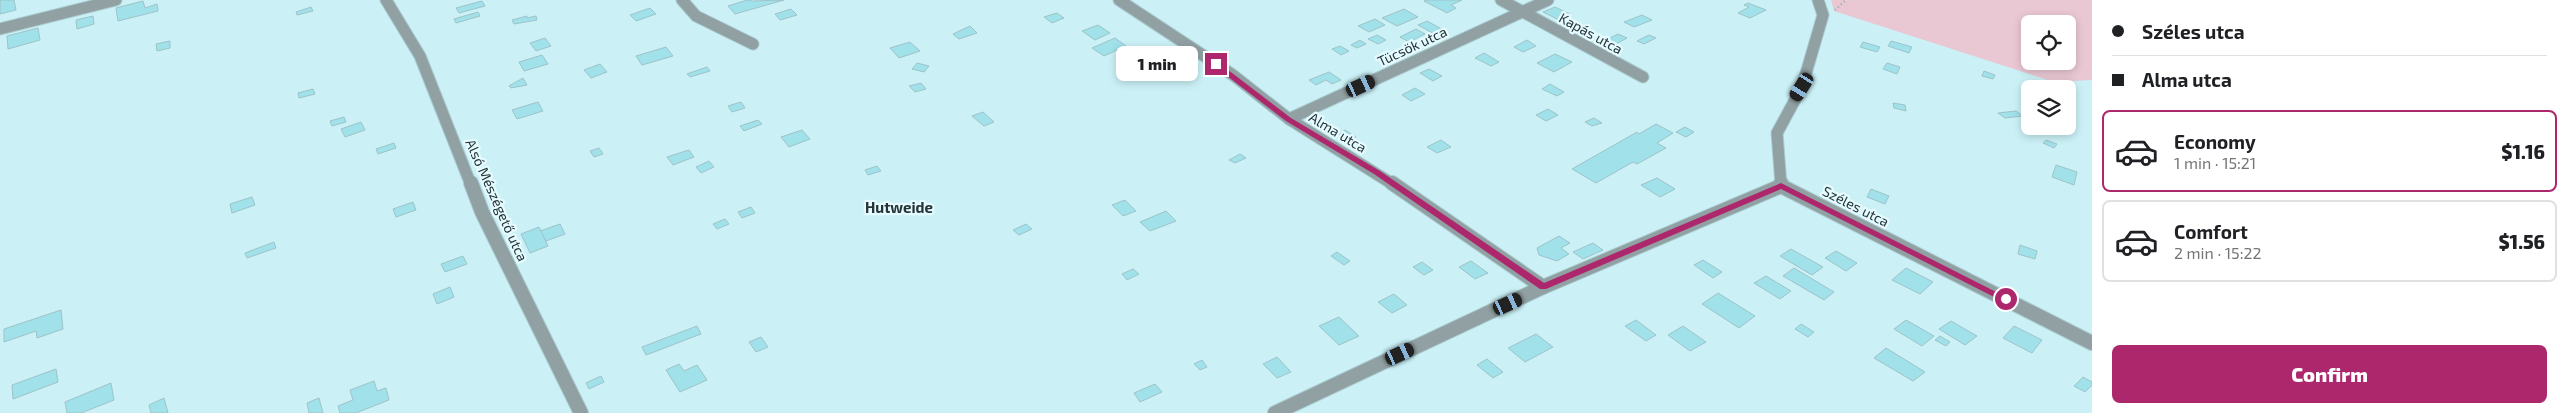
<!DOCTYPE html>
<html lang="en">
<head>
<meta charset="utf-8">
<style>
	body { margin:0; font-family:"Exo 2",sans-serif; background:#f2f2f2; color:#202124; height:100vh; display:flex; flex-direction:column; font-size:19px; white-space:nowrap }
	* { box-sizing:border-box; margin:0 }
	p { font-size:16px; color:#757577 }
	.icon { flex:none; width:28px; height:28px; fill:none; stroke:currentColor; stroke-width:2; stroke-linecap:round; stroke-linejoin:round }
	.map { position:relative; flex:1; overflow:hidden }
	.panel { display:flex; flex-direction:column; background:#fff; width:475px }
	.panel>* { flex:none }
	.top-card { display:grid; align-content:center; height:110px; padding:0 20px; background:#fff }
	.buttons { position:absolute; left:2021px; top:15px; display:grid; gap:10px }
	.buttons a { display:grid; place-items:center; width:55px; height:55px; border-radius:8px; background:#fff; box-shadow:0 2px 8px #0003; font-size:25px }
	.end { position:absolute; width:22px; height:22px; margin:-11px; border:6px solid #ad276d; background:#fff; box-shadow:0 0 0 2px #fff }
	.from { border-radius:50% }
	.bubble { position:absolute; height:35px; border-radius:8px; background:#fff; box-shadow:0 2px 8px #0003; font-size:16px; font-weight:800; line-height:35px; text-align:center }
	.car { position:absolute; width:15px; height:30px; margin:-15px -8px; border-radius:6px; box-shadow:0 0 4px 1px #0007; background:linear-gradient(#222 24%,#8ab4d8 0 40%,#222 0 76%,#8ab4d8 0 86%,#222 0) }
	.top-card b { display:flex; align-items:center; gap:18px; height:48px; font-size:19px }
	.top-card b+b { border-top:1px solid #e0e0e0 }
	.top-card i { width:12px; height:12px; background:#202124 }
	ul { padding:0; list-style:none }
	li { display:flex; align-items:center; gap:15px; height:82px; margin:0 10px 8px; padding:0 10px; border:2px solid #e0e0e0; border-radius:8px }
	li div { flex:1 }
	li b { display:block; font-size:19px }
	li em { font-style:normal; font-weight:800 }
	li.active { border-color:#ad276d }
	li>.icon { width:45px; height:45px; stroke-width:1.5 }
	.cta { display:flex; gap:10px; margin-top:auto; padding:10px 20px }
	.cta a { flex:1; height:58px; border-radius:8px; background:#ad276d; color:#fff; font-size:20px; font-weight:800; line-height:58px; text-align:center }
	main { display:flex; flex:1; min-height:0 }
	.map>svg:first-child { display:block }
	.green { fill:#e9c8d4; fill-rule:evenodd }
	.building { fill:#a0e1ea; stroke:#9ec3c8 }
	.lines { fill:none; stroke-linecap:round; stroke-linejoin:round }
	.street-far1-casing { stroke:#aacbd0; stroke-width:13 }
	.street-casing { stroke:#aacbd0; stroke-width:16 }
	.path { stroke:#90aeb3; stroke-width:2.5; stroke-dasharray:1 3; stroke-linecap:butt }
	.street-far1 { stroke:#91a1a3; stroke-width:11 }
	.street { stroke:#91a1a3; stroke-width:14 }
	.route { fill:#ad276d }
	.labels { text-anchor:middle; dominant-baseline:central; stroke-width:4.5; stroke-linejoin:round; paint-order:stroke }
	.street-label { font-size:14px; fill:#253436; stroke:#e5fbff }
	.neighbourhood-label { font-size:15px; font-weight:bold; fill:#253436; stroke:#e5fbff }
</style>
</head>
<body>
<main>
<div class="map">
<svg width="2092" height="413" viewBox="0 0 2092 413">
	<rect width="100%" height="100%" fill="#cbf1f7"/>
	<path class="green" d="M1831,0H2092V80L2054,82L1834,11ZM2030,24H2068V61H2030Z"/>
	<g class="building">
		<path d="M0,0H14L16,10L0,14Z"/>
		<path d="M747,0L752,1L784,0L735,14L728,6Z"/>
		<path d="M1427,0H1462L1451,5L1456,8L1447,13L1424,1Z"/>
		<path d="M143,1L145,8L157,4L158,11L118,21L116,8Z"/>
		<path d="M482,1L485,6L459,13L456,8Z"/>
		<path d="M1748,3L1766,10L1750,18L1738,13L1749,7L1744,5Z"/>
		<path d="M311,7L313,11L297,15L296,12Z"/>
		<path d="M1555,7L1570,14L1559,20L1543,12Z"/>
		<path d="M650,8L656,14L636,21L630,15Z"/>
		<path d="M791,9L797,15L780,20L775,14Z"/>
		<path d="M1404,9L1418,17L1397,26L1382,18Z"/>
		<path d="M478,12L480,16L456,23L454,19Z"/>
		<path d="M1057,13L1064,18L1052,23L1044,17Z"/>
		<path d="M1642,15L1652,20L1634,27L1624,22Z"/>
		<path d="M93,16L94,24L77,29L76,20Z"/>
		<path d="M527,16V18L536,16L537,20L514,24L512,20Z"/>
		<path d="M1375,19L1385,25L1369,32L1358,26Z"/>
		<path d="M1427,21L1447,32L1438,36L1418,25Z"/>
		<path d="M1098,25L1110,33L1095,40L1082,31Z"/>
		<path d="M970,26L977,33L959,39L953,34Z"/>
		<path d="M38,28L40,40L8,49L7,36Z"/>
		<path d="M1416,29L1425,34L1409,42L1400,37Z"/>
		<path d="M1618,34L1627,38L1616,44L1606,40Z"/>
		<path d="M1377,35L1386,40L1378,44L1368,39Z"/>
		<path d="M1649,35L1656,38L1644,44L1637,41Z"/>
		<path d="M545,38L551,46L536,51L530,43Z"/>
		<path d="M1115,38L1126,46L1104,56L1092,48Z"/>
		<path d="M1360,40L1366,44L1357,48L1351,45Z"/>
		<path d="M1527,40L1536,46L1523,52L1514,47Z"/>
		<path d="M170,41V48L157,51L156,44Z"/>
		<path d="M1891,41L1912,47L1909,53L1888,46Z"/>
		<path d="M910,42L920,51L899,58L890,48Z"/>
		<path d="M1863,42L1880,47L1877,52L1860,47Z"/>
		<path d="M1340,46L1349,51L1341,55L1332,49Z"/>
		<path d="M666,47L673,56L642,65L636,56Z"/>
		<path d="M1484,53L1499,62L1491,66L1475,58Z"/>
		<path d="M1555,54L1572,62L1554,72L1537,63Z"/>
		<path d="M542,55L548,64L524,71L519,62Z"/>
		<path d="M917,63L929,66L924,72L912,69Z"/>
		<path d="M1887,63L1900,67L1897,74L1883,69Z"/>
		<path d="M600,64L607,72L591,78L584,70Z"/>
		<path d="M707,67L710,71L690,77L687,74Z"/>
		<path d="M1429,69L1442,76L1433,81L1420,73Z"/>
		<path d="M1984,71L1995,75L1993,79L1982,76Z"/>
		<path d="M1329,72L1341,80L1332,84L1326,80L1316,85L1309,80Z"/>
		<path d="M523,78L527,85L511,88L509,86Z"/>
		<path d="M921,83L926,89L915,92L909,86Z"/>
		<path d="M1550,84L1564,92L1557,96L1542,89Z"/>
		<path d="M1415,88L1425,94L1411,101L1402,95Z"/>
		<path d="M313,89L315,94L299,98L298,93Z"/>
		<path d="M538,102L543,111L517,119L512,110Z"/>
		<path d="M741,102L745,108L732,112L728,106Z"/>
		<path d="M1893,103L1905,105L1906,111L1894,108Z"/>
		<path d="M1548,109L1558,115L1546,121L1536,115Z"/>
		<path d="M2016,111L2023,116L2005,118L1998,113Z"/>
		<path d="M983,112L994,122L984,126L972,116Z"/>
		<path d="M344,117L346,122L332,126L330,121Z"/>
		<path d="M1594,118L1602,123L1592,126L1585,122Z"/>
		<path d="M758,120L762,124L744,131L740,126Z"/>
		<path d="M361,122L365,130L345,137L341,129Z"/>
		<path d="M1656,124L1673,133L1657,143L1666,148L1637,164L1633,162L1596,183L1572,169L1637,132L1639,134Z"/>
		<path d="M1685,127L1694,132L1686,137L1676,132Z"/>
		<path d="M802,130L810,139L789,147L781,137Z"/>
		<path d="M1345,130L1356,137L1350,140L1339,134Z"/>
		<path d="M1441,140L1451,147L1437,153L1427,147Z"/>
		<path d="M2046,140L2057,144L2054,148L2043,143Z"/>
		<path d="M394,143L396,148L378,154L376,149Z"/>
		<path d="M599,148L603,154L594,157L590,151Z"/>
		<path d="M689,150L694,157L673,165L667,157Z"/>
		<path d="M1240,154L1246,158L1235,163L1229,160Z"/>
		<path d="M709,161L714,167L701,173L696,167Z"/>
		<path d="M2056,165L2077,172L2074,185L2052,177Z"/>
		<path d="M877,166L881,171L868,175L865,170Z"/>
		<path d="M1657,178L1675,189L1660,197L1641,185Z"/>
		<path d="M1871,189L1889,196L1885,204L1867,197Z"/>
		<path d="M252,197L255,205L232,213L230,204Z"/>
		<path d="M1125,200L1136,211L1123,216L1112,205Z"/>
		<path d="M413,202L416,210L396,217L393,209Z"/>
		<path d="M751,207L755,213L742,218L738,212Z"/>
		<path d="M1166,211L1176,221L1150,231L1140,222Z"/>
		<path d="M725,219L729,224L717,229L713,224Z"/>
		<path d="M560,224L565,234L546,241L540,231Z"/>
		<path d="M1026,224L1032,229L1019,235L1013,230Z"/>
		<path d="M539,227L548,246L530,253L521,234Z"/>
		<path d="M1559,236L1570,243L1561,248L1569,254L1557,261L1539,255L1537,248Z"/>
		<path d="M274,242L276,248L247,258L245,253Z"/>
		<path d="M1593,243L1603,250L1583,259L1573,252Z"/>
		<path d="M2020,245L2037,251L2035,259L2018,254Z"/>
		<path d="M1791,249L1823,267L1812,275L1780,256Z"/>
		<path d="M1836,251L1857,263L1846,271L1825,258Z"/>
		<path d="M1337,252L1350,261L1344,265L1331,256Z"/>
		<path d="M463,256L467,264L445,272L441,264Z"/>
		<path d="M1703,260L1722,272L1713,278L1694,265Z"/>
		<path d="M1471,261L1488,273L1475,279L1459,267Z"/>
		<path d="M1422,262L1433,270L1424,275L1413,267Z"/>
		<path d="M1794,268L1834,292L1824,300L1783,276Z"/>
		<path d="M1906,268L1933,282L1920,294L1892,280Z"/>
		<path d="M1133,269L1139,274L1127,280L1122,274Z"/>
		<path d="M1766,276L1791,291L1780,299L1754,283Z"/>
		<path d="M450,287L454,297L437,304L433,294Z"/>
		<path d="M1718,293L1755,316L1739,328L1702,304Z"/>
		<path d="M1394,294L1407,305L1392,313L1378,302Z"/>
		<path d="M61,310L63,329L37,338L36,331L4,342V329Z"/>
		<path d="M1339,317L1359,336L1339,345L1319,326Z"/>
		<path d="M1636,320L1656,335L1646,341L1625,326Z"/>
		<path d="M1906,320L1934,336L1922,346L1894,329Z"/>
		<path d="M1951,321L1977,336L1965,345L1939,329Z"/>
		<path d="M1801,324L1814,332L1808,337L1795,329Z"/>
		<path d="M697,326L701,334L646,355L642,347Z"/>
		<path d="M1683,326L1706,342L1690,351L1668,335Z"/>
		<path d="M2014,326L2042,340L2032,353L2003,338Z"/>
		<path d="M1536,334L1553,347L1525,362L1508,348Z"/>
		<path d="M1940,336L1950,342L1946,346L1935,340Z"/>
		<path d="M761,337L768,347L756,352L749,342Z"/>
		<path d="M1886,348L1925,372L1913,381L1874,358Z"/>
		<path d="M1277,357L1291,372L1277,378L1263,364Z"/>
		<path d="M1487,359L1503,372L1493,378L1477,365Z"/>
		<path d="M1202,360L1207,367L1200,370L1194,364Z"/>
		<path d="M679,364L684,371L697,365L707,380L680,392L666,370Z"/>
		<path d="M56,369L58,382L13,399L12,385Z"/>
		<path d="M601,376L604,382L589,389L586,383Z"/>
		<path d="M2083,377L2092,382V385L2085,392L2074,386Z"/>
		<path d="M374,381L377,391L386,388L389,400L356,413H340L338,406L353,400L350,390Z"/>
		<path d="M111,383L114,400L81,413H67L65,402Z"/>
		<path d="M1155,384L1162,392L1140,402L1134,393Z"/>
		<path d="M164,398L168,413H151L149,405Z"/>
		<path d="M319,398L323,413H309L307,403Z"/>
	</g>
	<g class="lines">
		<defs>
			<g id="street-far1">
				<path d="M386,0L420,56L471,185"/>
				<path d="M682,0L696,16L753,44"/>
				<path d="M1119,0L1233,75L1289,119L1394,185"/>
				<path d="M1501,0L1643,77"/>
				<path d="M0,29L116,0"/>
				<path d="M1289,119L1548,0"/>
				<path d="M1781,185L1777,133L1802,87L1823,15L1818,0"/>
			</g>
			<g id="street">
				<path d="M471,183L482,212L581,413"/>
				<path d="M1392,183L1543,287"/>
				<path d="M1781,183V186"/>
				<path d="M1781,186L2092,343"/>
				<path d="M1275,413L1543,287L1781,186"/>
			</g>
		</defs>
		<use href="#street-far1" class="street-far1-casing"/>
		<use href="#street" class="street-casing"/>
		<path class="path" d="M1835,10L1846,0"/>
		<use href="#street-far1" class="street-far1"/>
		<use href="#street" class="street"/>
	</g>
	<path class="route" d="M1214,63H1219L1291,118L1380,171L1544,283L1781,183L2010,299L2002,301L1781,189L1546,289H1540L1374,174L1286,121L1214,66Z"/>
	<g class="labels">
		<g class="street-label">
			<text transform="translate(1591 33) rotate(29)">Kapás utca</text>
			<text transform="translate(1412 46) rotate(-25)">Tücsök utca</text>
			<text transform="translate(1338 132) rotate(31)">Alma utca</text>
			<text transform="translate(497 200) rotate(66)">Alsó Mészégető utca</text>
			<text transform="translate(1856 206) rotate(27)">Széles utca</text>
		</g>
		<g class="neighbourhood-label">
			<text x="899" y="207">Hutweide</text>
		</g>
	</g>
</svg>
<div class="buttons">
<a><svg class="icon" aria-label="locate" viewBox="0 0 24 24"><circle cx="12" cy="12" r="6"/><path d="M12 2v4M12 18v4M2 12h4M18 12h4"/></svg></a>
<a><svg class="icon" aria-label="layers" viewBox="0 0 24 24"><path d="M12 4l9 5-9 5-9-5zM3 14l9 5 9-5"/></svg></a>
</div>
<i class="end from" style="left:2006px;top:299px"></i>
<i class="end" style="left:1216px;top:64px"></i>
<div class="bubble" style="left:1116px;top:46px;width:82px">1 min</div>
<i class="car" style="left:1361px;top:86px;rotate:65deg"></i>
<i class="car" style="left:1802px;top:87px;rotate:212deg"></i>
<i class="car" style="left:1508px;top:304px;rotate:65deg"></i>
<i class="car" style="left:1400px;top:354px;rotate:65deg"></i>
</div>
<section class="panel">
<div class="top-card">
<b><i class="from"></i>Széles utca</b>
<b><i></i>Alma utca</b>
</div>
<ul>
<li class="active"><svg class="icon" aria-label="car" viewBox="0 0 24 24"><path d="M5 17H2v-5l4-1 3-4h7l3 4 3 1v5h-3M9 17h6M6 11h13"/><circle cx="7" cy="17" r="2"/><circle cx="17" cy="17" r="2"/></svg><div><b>Economy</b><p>1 min · 15:21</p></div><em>$1.16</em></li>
<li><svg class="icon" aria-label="car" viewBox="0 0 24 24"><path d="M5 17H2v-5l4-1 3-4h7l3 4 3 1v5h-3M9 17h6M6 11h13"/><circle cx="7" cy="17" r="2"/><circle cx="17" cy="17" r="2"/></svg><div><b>Comfort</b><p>2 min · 15:22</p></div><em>$1.56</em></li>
</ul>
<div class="cta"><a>Confirm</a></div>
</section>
</main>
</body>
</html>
